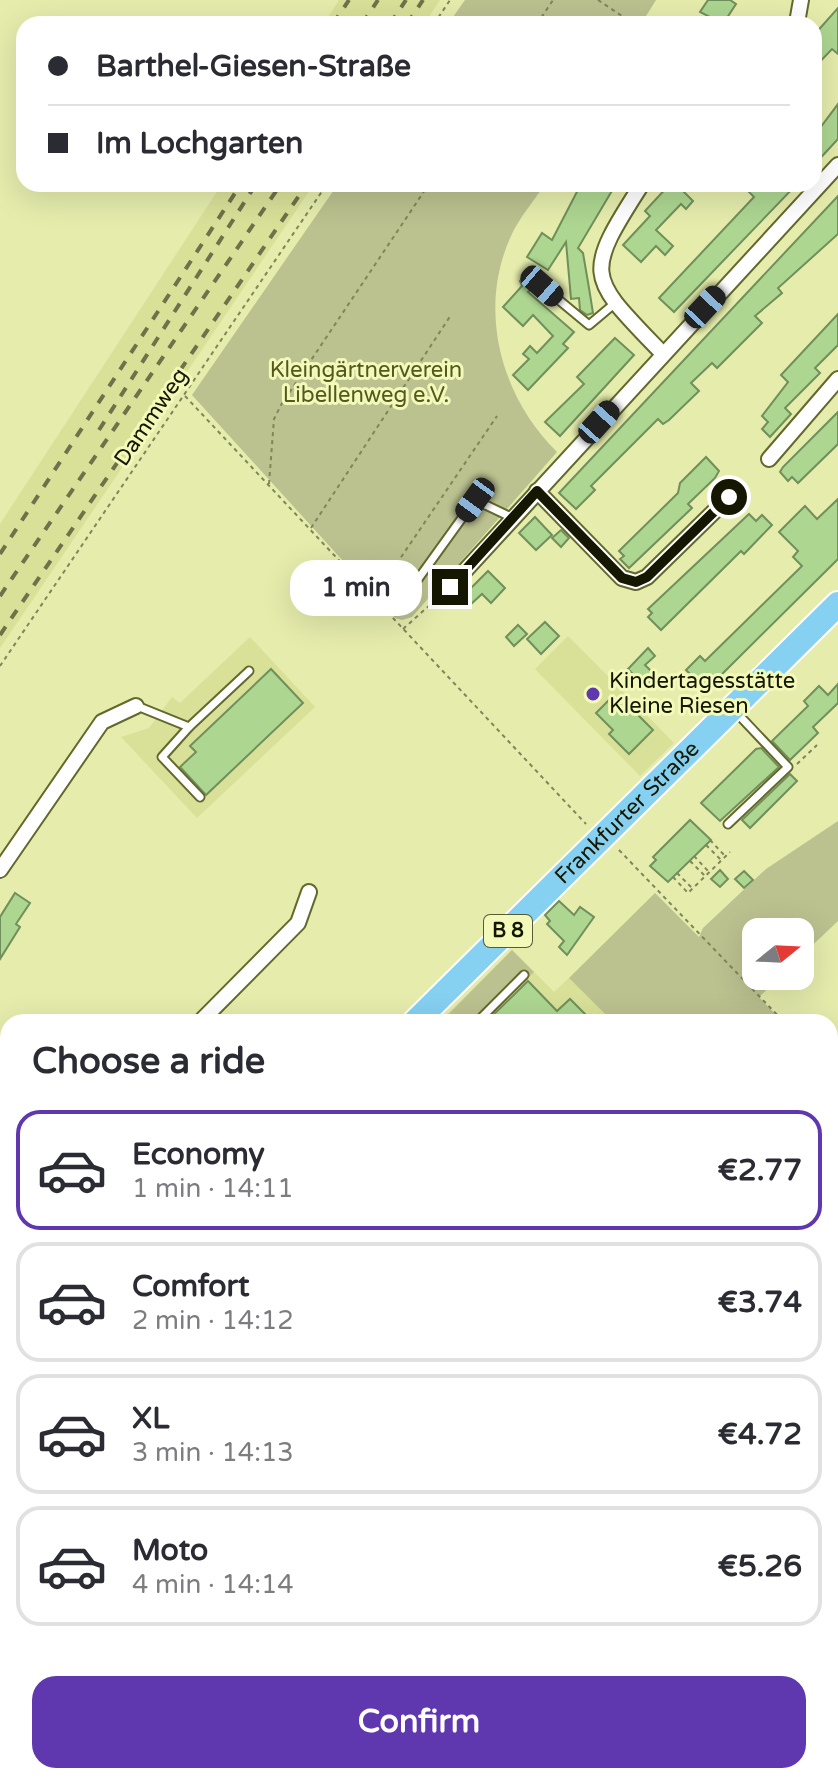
<!DOCTYPE html>
<html lang="en">
<head>
<meta charset="utf-8">
<style>
	body { margin:0; font-family:"Varela Round",sans-serif; background:#f2f2f3; color:#2b2b33; height:100vh; display:flex; flex-direction:column; font-size:30px; white-space:nowrap }
	* { box-sizing:border-box; margin:0 }
	p { font-size:26px; color:#7c7c81 }
	.icon { flex:none; width:44px; height:44px; fill:none; stroke:currentColor; stroke-width:2; stroke-linecap:round; stroke-linejoin:round }
	.map { position:relative; flex:1; overflow:hidden }
	.sheet { position:absolute; left:0px; top:1014px; width:838px; height:770px; display:flex; flex-direction:column; background:#fff; border-radius:24px 24px 0 0; box-shadow:0 8px 32px #0002 }
	.sheet>* { flex:none }
	.top-card { position:absolute; left:16px; top:16px; width:806px; height:176px; border-radius:24px; box-shadow:0 8px 32px #0002; display:grid; align-content:center; height:176px; padding:0 32px; background:#fff }
	.needle { width:52px; rotate:72deg }
	.fabs { position:absolute; left:742px; top:918px; display:grid; gap:16px }
	.fabs a { display:grid; place-items:center; width:72px; height:72px; border-radius:16px; background:#fff; box-shadow:0 8px 32px #0002; font-size:40px }
	.end { position:absolute; width:36px; height:36px; margin:-18px; border:10px solid #151701; background:#fff; box-shadow:0 0 0 4px #fff }
	.from { border-radius:50% }
	.bubble { position:absolute; height:56px; border-radius:24px; background:#fff; box-shadow:0 8px 32px #0002; font-size:26px; font-weight:700; line-height:56px; text-align:center }
	.car { position:absolute; width:24px; height:48px; margin:-24px -12px; border-radius:10px; box-shadow:0 0 6px 2px #0007; background:linear-gradient(#222 24%,#8ab4d8 0 40%,#222 0 76%,#8ab4d8 0 86%,#222 0) }
	.top-card b { display:flex; align-items:center; gap:28px; height:76px; font-size:30px }
	.top-card b+b { border-top:2px solid #e1e1e2 }
	.top-card i { width:20px; height:20px; background:#2b2b33 }
	ul { padding:0; list-style:none }
	li { display:flex; align-items:center; gap:24px; height:120px; margin:0 16px 12px; padding:0 16px; border:4px solid #e1e1e2; border-radius:24px }
	li div { flex:1 }
	li b { display:block; font-size:30px }
	li em { font-style:normal; font-weight:700 }
	li.on { border-color:#5f37af }
	li>.icon { width:72px; height:72px; stroke-width:1.5 }
	h2 { padding:0 32px; font-size:36px; line-height:96px }
	.button { display:flex; gap:16px; margin-top:auto; padding:16px 32px }
	.button a { flex:1; height:92px; border-radius:24px; background:#5f37af; color:#fff; font-size:32px; font-weight:700; line-height:92px; text-align:center }
	.map>svg:first-child { display:block }
	.built { fill:#d9e098 }
	.green { fill:#bbc18f }
	.building { fill:#add691; stroke:#708f5a; stroke-width:2 }
	.lines { fill:none; stroke-linecap:round; stroke-linejoin:round }
	.lane-casing { stroke:#64682c; stroke-width:11 }
	.street-casing { stroke:#64682c; stroke-width:18 }
	.primary-casing { stroke:#fff; stroke-width:28 }
	.highway-casing { stroke:#fff; stroke-width:30 }
	.path { stroke:#818559; stroke-width:2; stroke-dasharray:4 4; stroke-linecap:butt }
	.lane { stroke:#fff; stroke-width:7 }
	.street { stroke:#fff; stroke-width:14 }
	.primary { stroke:#86d0f2; stroke-width:24 }
	.highway { stroke:#35b1ea; stroke-width:26 }
	.rail { stroke:#6e724a; stroke-width:4; stroke-dasharray:10 10; stroke-linecap:butt }
	.highway-bridge-casing { stroke:#fff; stroke-width:30; stroke-linecap:butt }
	.highway-bridge { stroke:#35b1ea; stroke-width:26 }
	.route { stroke:#151701; stroke-width:10 }
	.poi-dot { fill:#5f37af; stroke:#f2f9b9; stroke-width:3 }
	.labels { text-anchor:middle; dominant-baseline:central; stroke-width:6; stroke-linejoin:round; paint-order:stroke }
	.shield { fill:#f2f9b9; stroke:#575b38; stroke-width:2 }
	.shield-label { font-size:20px; font-weight:bold; fill:#151701 }
	.park-label { font-size:22px; fill:#54581f; stroke:#f2f9b9 }
	.street-label { font-size:22px; fill:#151701; stroke:#f2f9b9 }
	.poi-label { font-size:22px; fill:#151701; stroke:#f2f9b9; text-anchor:start }
</style>
</head>
<body>
<div class="map">
<svg width="838" height="1783" viewBox="0 0 838 1783">
	<rect width="100%" height="100%" fill="#e5ecac"/>
	<g class="built">
		<path d="M339,0H440L424,24H324Z"/>
		<path d="M222,184H314L0,648V524Z"/>
		<path d="M568,636L674,743L640,776L535,669Z"/>
		<path d="M250,637L315,707L197,818L121,737L149,728L172,697L180,703Z"/>
		<path d="M512,950L554,992L569,978L613,1022H439Z"/>
		<path d="M0,1564L8,1573V1705L0,1714Z"/>
	</g>
	<g class="green">
		<path d="M465,0H656L641,24H448Z"/>
		<path d="M338,184H545C534,201 519,218 511,236C477,310 501,397 557,452L412,617L402,620L395,618L192,395Z"/>
		<path d="M838,821V921L800,957V932H756V976H781L759,997L783,1022H613L569,978L655,893L699,937L703,928L766,869Z"/>
		<path d="M512,950L534,972L483,1022H441Z"/>
		<path d="M830,1069L838,1077V1580L830,1583Z"/>
		<path d="M0,1302L8,1310V1371L2,1377Z"/>
		<path d="M8,1449V1532C0,1512 0,1467 8,1449Z"/>
		<path d="M838,1647V1783H430L425,1776H830V1649Z"/>
	</g>
	<g class="building">
		<path d="M708,0H730L736,4L723,24L700,12Z"/>
		<path d="M838,8V54L832,49L814,68V35Z"/>
		<path d="M838,104V139L814,165V136Z"/>
		<path d="M581,184H616L578,248L583,253L589,288L593,313L587,315L580,310L579,298L571,299L566,242L548,270L527,257L542,233L552,240Z"/>
		<path d="M670,184H689L683,191L693,201L686,209L681,204L656,230L673,246L665,255L656,246L641,262L623,245L650,216L645,211Z"/>
		<path d="M756,184H797L674,312L659,298L754,197L749,192Z"/>
		<path d="M838,196V234L778,288L782,293L755,316L762,323L717,368L712,363L691,383L699,391L669,420L663,424L658,419L591,486L595,490L576,509L559,493Z"/>
		<path d="M525,276L535,285L528,292L574,332L563,344L568,348L528,390L513,375L529,359L523,354L530,346L537,353L553,336L533,315L523,326L503,307L522,286L520,281Z"/>
		<path d="M838,314V345L815,368L820,373L785,408L791,414L770,437L762,429L768,422L762,416L788,382L781,375Z"/>
		<path d="M615,338L634,355L560,436L545,422L584,384L577,377Z"/>
		<path d="M838,412V444L798,483L792,477L788,481L780,472L783,467Z"/>
		<path d="M706,457L719,471L715,478L688,504L692,508L629,568L620,559L624,556L619,551L678,493L680,483Z"/>
		<path d="M838,499V559L706,690L686,670L700,656L705,661L802,566L793,557L798,551L779,532L805,506L817,519Z"/>
		<path d="M749,514L756,521L762,515L772,525L744,554L741,551L661,630L648,617L652,613L648,609Z"/>
		<path d="M535,517L552,535L536,550L519,533Z"/>
		<path d="M561,530L569,538L561,547L552,538Z"/>
		<path d="M488,571L505,588L491,603L482,594L471,604L463,596Z"/>
		<path d="M545,622L559,636L541,654L527,639Z"/>
		<path d="M518,625L527,634L514,646L506,637Z"/>
		<path d="M648,648L655,656L645,665L656,676L645,687L628,669Z"/>
		<path d="M271,669L303,703L206,795L180,767L196,752L190,746Z"/>
		<path d="M838,684V703L813,727L818,733L790,760L772,741L808,706L804,701L819,686L828,695Z"/>
		<path d="M612,697L629,714L633,710L653,730L629,754L609,734L613,730L596,713Z"/>
		<path d="M761,748L779,767L720,821L701,803L756,749Z"/>
		<path d="M790,774L797,781L750,828L742,820Z"/>
		<path d="M690,820L711,840L668,882L650,866L656,860L653,857Z"/>
		<path d="M720,870L728,879L720,887L711,879Z"/>
		<path d="M744,871L753,880L744,888L735,879Z"/>
		<path d="M15,893L30,903L16,924L20,927L0,959V917Z"/>
		<path d="M559,901L574,915L580,907L594,917L567,955L559,947L564,941L547,924L550,921L545,915Z"/>
		<path d="M528,981L557,1011L570,999L593,1022H486Z"/>
	</g>
	<g class="lines">
		<defs>
			<g id="lane">
				<path d="M542,286L589,325L614,304"/>
				<path d="M408,593L475,500L513,518"/>
				<path d="M137,706L189,727L249,671"/>
				<path d="M189,727L162,757L200,797"/>
				<path d="M728,824L788,767L735,711"/>
				<path d="M477,1022L524,975"/>
				<path d="M0,1273L8,1280"/>
			</g>
			<g id="street">
				<path d="M798,17L801,0"/>
				<path d="M642,184C582,277 588,276 662,353"/>
				<path d="M769,459L838,379"/>
				<path d="M537,491L622,578L636,582L647,577L729,497"/>
				<path d="M450,587L838,165"/>
				<path d="M0,870L102,722L136,706"/>
				<path d="M200,1022L298,923L309,892"/>
				<path d="M0,1052L8,1054"/>
				<path d="M0,1544L8,1552"/>
			</g>
			<g id="primary">
				<path id="s1" d="M415,1022L838,604"/>
				<path d="M0,1433L8,1425"/>
			</g>
			<g id="highway">
				<path d="M830,1598L838,1595"/>
				<path d="M830,1621L838,1619"/>
				<path d="M11,1783L60,1776"/>
			</g>
		</defs>
		<use href="#lane" class="lane-casing"/>
		<use href="#street" class="street-casing"/>
		<use href="#primary" class="primary-casing"/>
		<use href="#highway" class="highway-casing"/>
		<g class="path">
			<path d="M598,0L634,24"/>
			<path d="M434,24L450,0"/>
			<path d="M537,24L553,0"/>
			<path d="M185,396L586,824"/>
			<path d="M269,484L274,419L281,405L429,184"/>
			<path d="M311,528L451,315"/>
			<path d="M374,597L497,416"/>
			<path d="M403,629L440,596"/>
			<path d="M0,666L327,184"/>
			<path d="M797,764L817,745"/>
			<path d="M710,840L725,856"/>
			<path d="M706,845L721,860"/>
			<path d="M619,850L784,1022"/>
			<path d="M694,856L709,872"/>
			<path d="M690,861L705,876"/>
			<path d="M677,873L692,888"/>
			<path d="M673,877L688,893L730,852"/>
			<path d="M830,1066L838,1074"/>
		</g>
		<use href="#lane" class="lane"/>
		<use href="#street" class="street"/>
		<use href="#primary" class="primary"/>
		<use href="#highway" class="highway"/>
		<g class="rail">
			<path d="M333,24L349,0"/>
			<path d="M362,24L378,0"/>
			<path d="M390,24L406,0"/>
			<path d="M407,24L423,0"/>
			<path d="M99,430L256,184"/>
			<path d="M0,554L241,184"/>
			<path d="M0,596L281,184"/>
			<path d="M0,635L307,184"/>
		</g>
		<defs>
			<path id="highway-bridge" d="M198,1783L236,1776"/>
		</defs>
		<use href="#highway-bridge" class="highway-bridge-casing"/>
		<use href="#highway-bridge" class="highway-bridge"/>
	</g>
	<g class="lines">
		<path class="route" d="M450,587L537,491L622,578L636,582L647,577L729,497"/>
	</g>
	<circle class="poi-dot" cx="593" cy="694" r="8"/>
	<g class="labels">
		<rect class="shield" x="484" y="915" width="48" height="32" rx="6"/>
		<g class="shield-label">
			<text x="508" y="931">B 8</text>
		</g>
		<g class="park-label">
			<text x="366" y="370">Kleingärtnerverein<tspan x="366" dy="25">Libellenweg e.V.</tspan></text>
		</g>
		<g class="street-label">
			<text transform="translate(151 417) rotate(-56)">Dammweg</text>
			<text stroke="none"><textPath href="#s1" startOffset="298">Frankfurter Straße</textPath></text>
		</g>
		<g class="poi-label">
			<text x="609" y="681">Kindertagesstätte<tspan x="609" dy="25">Kleine Riesen</tspan></text>
		</g>
	</g>
</svg>
<div class="fabs">
<a><svg class="needle" viewBox="-14 -14 28 28"><path d="M0-13l5 13h-10z" fill="#e53935"/><path d="M0 13l5-13h-10z" fill="#7c7c81"/></svg></a>
</div>
<i class="end from" style="left:729px;top:497px"></i>
<i class="end" style="left:450px;top:587px"></i>
<div class="bubble" style="left:290px;top:560px;width:132px">1 min</div>
<i class="car" style="left:542px;top:286px;rotate:131deg"></i>
<i class="car" style="left:705px;top:307px;rotate:43deg"></i>
<i class="car" style="left:599px;top:422px;rotate:42deg"></i>
<i class="car" style="left:475px;top:500px;rotate:216deg"></i>
<div class="top-card">
<b><i class="from"></i>Barthel-Giesen-Straße</b>
<b><i></i>Im Lochgarten</b>
</div>
<section class="sheet">
<h2>Choose a ride</h2>
<ul>
<li class="on"><svg class="icon" aria-label="car" viewBox="0 0 24 24"><path d="M5 17H2v-5l4-1 3-4h7l3 4 3 1v5h-3M9 17h6M6 11h13"/><circle cx="7" cy="17" r="2"/><circle cx="17" cy="17" r="2"/></svg><div><b>Economy</b><p>1 min · 14:11</p></div><em>€2.77</em></li>
<li><svg class="icon" aria-label="car" viewBox="0 0 24 24"><path d="M5 17H2v-5l4-1 3-4h7l3 4 3 1v5h-3M9 17h6M6 11h13"/><circle cx="7" cy="17" r="2"/><circle cx="17" cy="17" r="2"/></svg><div><b>Comfort</b><p>2 min · 14:12</p></div><em>€3.74</em></li>
<li><svg class="icon" aria-label="car" viewBox="0 0 24 24"><path d="M5 17H2v-5l4-1 3-4h7l3 4 3 1v5h-3M9 17h6M6 11h13"/><circle cx="7" cy="17" r="2"/><circle cx="17" cy="17" r="2"/></svg><div><b>XL</b><p>3 min · 14:13</p></div><em>€4.72</em></li>
<li><svg class="icon" aria-label="car" viewBox="0 0 24 24"><path d="M5 17H2v-5l4-1 3-4h7l3 4 3 1v5h-3M9 17h6M6 11h13"/><circle cx="7" cy="17" r="2"/><circle cx="17" cy="17" r="2"/></svg><div><b>Moto</b><p>4 min · 14:14</p></div><em>€5.26</em></li>
</ul>
<div class="button"><a>Confirm</a></div>
</section>
</div>
</body>
</html>
